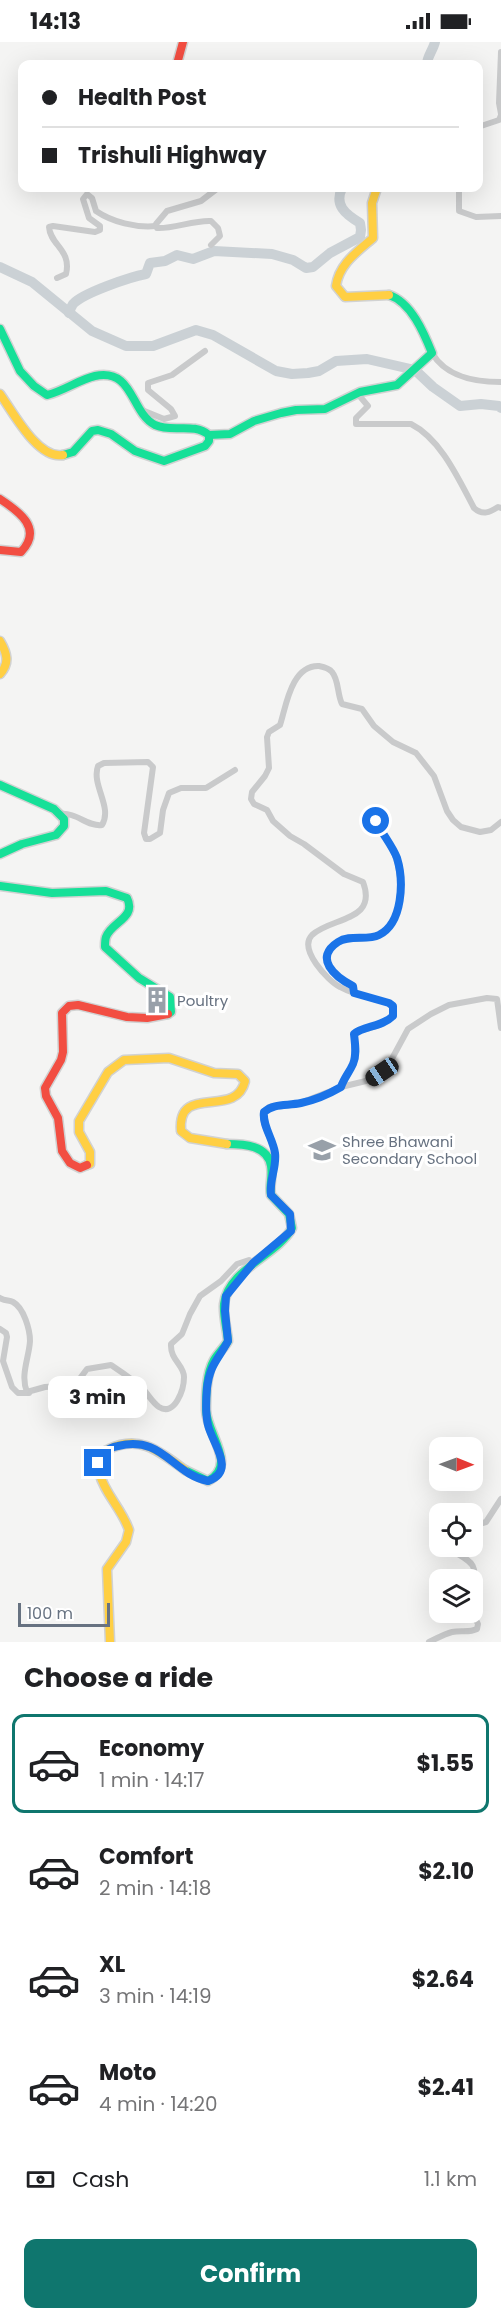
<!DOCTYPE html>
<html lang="en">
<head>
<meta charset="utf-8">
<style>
	body { margin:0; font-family:Poppins,sans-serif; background:#f2f2f2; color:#202124; height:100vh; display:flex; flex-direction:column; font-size:22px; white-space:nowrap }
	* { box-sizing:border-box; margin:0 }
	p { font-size:20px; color:#757577 }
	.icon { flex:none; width:33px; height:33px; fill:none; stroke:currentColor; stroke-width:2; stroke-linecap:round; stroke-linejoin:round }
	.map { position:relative; height:1600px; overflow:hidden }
	.drawer { display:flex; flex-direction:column; background:#fff; flex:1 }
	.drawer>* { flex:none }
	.banner { position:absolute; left:18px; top:18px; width:465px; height:132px; border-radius:12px; box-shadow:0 6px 24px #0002; display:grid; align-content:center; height:132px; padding:0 24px; background:#fff }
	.needle { width:39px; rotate:91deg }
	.tools { position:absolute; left:429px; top:1395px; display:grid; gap:12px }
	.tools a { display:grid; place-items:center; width:54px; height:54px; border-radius:12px; background:#fff; box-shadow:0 6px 24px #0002; font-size:30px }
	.scale { position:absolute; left:18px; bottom:15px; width:92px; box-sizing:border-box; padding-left:6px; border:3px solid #677281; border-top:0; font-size:16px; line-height:21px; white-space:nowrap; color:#677281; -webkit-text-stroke:4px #fff; paint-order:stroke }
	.end { position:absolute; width:27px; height:27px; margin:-14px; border:8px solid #1a73e8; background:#fff; box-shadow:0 0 0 3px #fff }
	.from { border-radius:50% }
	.bubble { position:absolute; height:42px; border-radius:12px; background:#fff; box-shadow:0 6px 24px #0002; font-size:20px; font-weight:700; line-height:42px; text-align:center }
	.car { position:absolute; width:18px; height:36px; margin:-18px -9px; border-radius:8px; box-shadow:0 0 4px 2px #0007; background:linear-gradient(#222 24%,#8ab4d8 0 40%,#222 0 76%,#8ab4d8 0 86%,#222 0) }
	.banner b { display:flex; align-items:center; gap:21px; height:57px; font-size:22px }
	.banner b+b { border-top:2px solid #e0e0e0 }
	.banner i { width:15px; height:15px; background:#202124 }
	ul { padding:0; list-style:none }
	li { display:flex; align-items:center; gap:18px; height:99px; margin:0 12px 9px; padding:0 12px; border:3px solid transparent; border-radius:12px }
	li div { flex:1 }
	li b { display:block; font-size:22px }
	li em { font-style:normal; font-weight:700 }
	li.selected { border-color:#0f766e }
	li>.icon { width:54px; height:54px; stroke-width:1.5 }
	h2 { padding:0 24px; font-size:27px; line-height:72px }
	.pay { display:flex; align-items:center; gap:15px; height:66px; padding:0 24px; font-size:22px }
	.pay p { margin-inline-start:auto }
	.cta { display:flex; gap:12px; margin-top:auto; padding:12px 24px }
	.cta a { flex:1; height:69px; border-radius:12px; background:#0f766e; color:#fff; font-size:24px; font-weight:700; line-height:69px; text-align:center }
	.status { display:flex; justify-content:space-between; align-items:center; height:42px; padding:0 30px; background:#fff; direction:ltr }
	.status svg { height:16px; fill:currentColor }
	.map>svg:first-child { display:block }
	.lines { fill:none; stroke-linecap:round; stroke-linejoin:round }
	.river { stroke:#cbd1d5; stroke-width:10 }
	.fast-casing { stroke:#d1d2d2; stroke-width:11 }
	.slow-casing { stroke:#d1d2d2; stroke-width:11 }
	.jam-casing { stroke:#d1d2d2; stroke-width:11 }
	.street { stroke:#c9cacb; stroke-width:6 }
	.fast { stroke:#16e098; stroke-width:8 }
	.slow { stroke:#ffcf43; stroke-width:8 }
	.jam { stroke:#f24e42; stroke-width:8 }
	.route { stroke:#1a73e8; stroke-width:8 }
	.labels { text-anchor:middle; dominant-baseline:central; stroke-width:6; stroke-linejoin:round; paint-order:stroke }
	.poi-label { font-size:15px; fill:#677281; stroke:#fff; text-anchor:start }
</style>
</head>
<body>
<div class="status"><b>14:13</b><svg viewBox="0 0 49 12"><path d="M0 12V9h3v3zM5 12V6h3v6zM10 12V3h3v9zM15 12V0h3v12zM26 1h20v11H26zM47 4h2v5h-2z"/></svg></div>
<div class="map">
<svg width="501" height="1600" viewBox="0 0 501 1600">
	<rect width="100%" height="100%" fill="#f4f4f3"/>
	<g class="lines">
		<g class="river">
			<path d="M427,22C427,15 433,8 435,0"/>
			<path d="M0,225L32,240L92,289L126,304H153L196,288L213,293L276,329L292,332L308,331L319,329L336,319L367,317L415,328L433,345L460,364L481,362L499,364L501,366"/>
			<path d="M69,271C70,268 71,265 73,262C83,251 130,235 146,232L150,221L165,219L177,213L193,217L214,209L272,212L293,218L306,226L313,225L330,211L360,195L361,188L360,181C345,172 334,163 342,146"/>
		</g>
		<defs>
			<g id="fast">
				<path d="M0,287L20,329L34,344L47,353C64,349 78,338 95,334C134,326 130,370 155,383C173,391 193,380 209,393V399L205,404L164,419L135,409L111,392L98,388L92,389L73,410L63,413"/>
				<path d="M209,393L230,392L254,379L281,371L296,368L325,367L360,350L397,343L432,311C424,291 411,260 389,253"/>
				<path d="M0,743L54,767L64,777V784L56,793L22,802L0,812"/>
				<path d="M0,844L52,851L106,849L127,856C137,876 111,880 106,895C105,898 105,902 105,905L139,936L170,955L171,970L168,972"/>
				<path d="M185,1428L208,1439C238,1422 207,1393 206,1368C206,1353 206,1332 214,1318C218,1311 224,1306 228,1299C227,1287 223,1274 224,1262C228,1227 278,1213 292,1186L289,1172L271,1153C269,1143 273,1134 271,1124C268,1103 243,1102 227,1102"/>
			</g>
			<g id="slow">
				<path d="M377,146L372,161L373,196C357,210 339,222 336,244L345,255L389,253"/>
				<path d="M0,352C13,370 38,418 63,413"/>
				<path d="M0,599C7,611 10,621 0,632"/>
				<path d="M87,1123L90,1122V1110L79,1090V1079L108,1030L124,1018L169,1016L214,1031L238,1032L245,1039C236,1078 177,1040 181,1089L190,1096L227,1102"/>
				<path d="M110,1600L107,1527L126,1500L129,1488C122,1467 104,1451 99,1430C96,1419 99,1411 109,1407C140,1392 160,1410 185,1428"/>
			</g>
			<g id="jam">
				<path d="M177,22L183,0"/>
				<path d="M0,457C20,470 43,487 21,510L0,508"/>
				<path d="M87,1123L80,1126L70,1121L62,1109L58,1076L46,1054L45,1046L61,1018L63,1010L62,971L69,964L78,963L127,975L147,976L168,972"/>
			</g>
		</defs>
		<use href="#fast" class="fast-casing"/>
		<use href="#slow" class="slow-casing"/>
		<use href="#jam" class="jam-casing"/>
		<g class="street">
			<path d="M501,10L499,61L501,72"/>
			<path d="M478,85L499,78L501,73"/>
			<path d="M459,146V169L476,175L501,174"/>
			<path d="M211,203L220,194L218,186L211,179C194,178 173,187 157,186L156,182L167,169L201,159L218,146"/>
			<path d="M57,236L66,232C72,208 50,203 49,185L53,184L95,190L100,188V184L89,176L83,157L87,152L92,156L96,169C112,180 136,186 156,184"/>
			<path d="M432,311C446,335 474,340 501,340"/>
			<path d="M357,351L368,364L356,376V382H411C441,397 459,438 474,466C483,474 490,470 498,465L501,466"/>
			<path d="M142,368L164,377L175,374L171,367L148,348V341L172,333L205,309"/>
			<path d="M60,772C77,770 87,785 102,783C113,765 91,743 98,724L104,721L148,720L153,725L144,791L146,797H150L160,791L163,768L169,751L181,746H206L235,728"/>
			<path d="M354,951L353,944C337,936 324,928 329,908C346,890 356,901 376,894C403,885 404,839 396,816C392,803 382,792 376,779"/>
			<path d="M341,1045C344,1036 349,1031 353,1023C357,1013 355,1002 354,992L357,989C369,987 384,983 393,974V964L389,961C373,956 356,954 340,945C328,939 298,907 312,893C331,875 378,880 363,840L344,832L304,802L290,794L273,779L267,768L254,762L251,757L252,750L265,734L269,726L267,695L269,690L280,683C286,665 291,623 319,624C324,625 329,626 332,630C339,638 337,652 342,662L362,667L374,684L393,700L416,711L434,734L447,769L453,778L461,785L480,790L491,788L501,780"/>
			<path d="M273,1128C281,1103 261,1089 263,1070L269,1065L300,1061L341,1045L370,1038L388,1024L408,987L431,972L449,963L487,956L497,957L501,986"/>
			<path d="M0,1256C5,1259 9,1258 13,1260C24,1266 30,1288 30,1299C29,1316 20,1333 27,1350L45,1345L75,1343L87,1327L111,1323C123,1331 134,1338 144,1348C149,1354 153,1361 159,1365C175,1375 184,1347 184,1335C184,1323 170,1318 171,1302L182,1292L190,1272L200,1254L221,1239L237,1222L249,1218L253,1221"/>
			<path d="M0,1287L6,1291L7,1295L3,1319L12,1345L18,1351H29"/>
			<path d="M472,1484L486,1480L501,1457"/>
			<path d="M452,1504L453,1509C471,1520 479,1522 472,1545"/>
			<path d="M429,1600C433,1598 448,1591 452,1590C461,1588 469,1591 477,1587L478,1582L472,1570"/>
		</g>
		<use href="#fast" class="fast"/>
		<use href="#slow" class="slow"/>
		<use href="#jam" class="jam"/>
	</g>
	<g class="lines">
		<path class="route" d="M98,1421C102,1411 107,1406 118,1404C163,1393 172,1432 208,1439C237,1429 212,1401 208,1383C205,1371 206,1358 207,1346C210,1322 218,1318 228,1299L225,1269L226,1254L253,1221L291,1189L290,1172L271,1153C269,1138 277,1125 275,1111C273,1097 262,1083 264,1070C274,1061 287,1064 301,1061C315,1058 329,1052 341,1045C344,1036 349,1031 353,1022C357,1013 355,1002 354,992C363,984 382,985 393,974V964L389,961L354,951L353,944C335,935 313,916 338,900C350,892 367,899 379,893C403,881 404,839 397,816C392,803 382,792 376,779"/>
	</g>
	<defs>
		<symbol id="building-bare" viewBox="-9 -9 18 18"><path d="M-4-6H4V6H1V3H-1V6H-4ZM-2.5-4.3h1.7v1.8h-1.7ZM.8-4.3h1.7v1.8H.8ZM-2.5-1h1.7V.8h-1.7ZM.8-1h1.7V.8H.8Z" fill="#98a0a9" stroke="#fff" stroke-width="2.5" paint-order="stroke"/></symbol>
		<symbol id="school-bare" viewBox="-9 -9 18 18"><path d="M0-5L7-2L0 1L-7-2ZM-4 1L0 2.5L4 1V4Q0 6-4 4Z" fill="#98a0a9" stroke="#fff" stroke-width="2.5" paint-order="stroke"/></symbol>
	</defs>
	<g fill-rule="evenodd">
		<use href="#building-bare" x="138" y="939" width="38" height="38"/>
		<use href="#school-bare" x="303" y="1089" width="38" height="38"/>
	</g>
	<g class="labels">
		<g class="poi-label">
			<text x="177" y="958">Poultry</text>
			<text x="342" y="1099">Shree Bhawani<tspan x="342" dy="17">Secondary School</tspan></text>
		</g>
	</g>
</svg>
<div class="tools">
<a><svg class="needle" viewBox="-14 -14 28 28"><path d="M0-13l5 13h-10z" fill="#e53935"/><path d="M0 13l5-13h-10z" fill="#757577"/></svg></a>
<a><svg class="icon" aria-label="locate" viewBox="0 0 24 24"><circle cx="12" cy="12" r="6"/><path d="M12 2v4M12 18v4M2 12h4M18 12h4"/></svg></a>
<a><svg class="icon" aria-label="layers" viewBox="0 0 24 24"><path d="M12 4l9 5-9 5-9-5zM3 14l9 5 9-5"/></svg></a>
</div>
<div class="scale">100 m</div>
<i class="end from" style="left:376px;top:779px"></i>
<i class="end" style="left:98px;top:1421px"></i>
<div class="bubble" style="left:48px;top:1334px;width:99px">3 min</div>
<i class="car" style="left:382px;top:1030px;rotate:236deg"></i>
<div class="banner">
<b><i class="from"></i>Health Post</b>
<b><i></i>Trishuli Highway</b>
</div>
</div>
<section class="drawer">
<h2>Choose a ride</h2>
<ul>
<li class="selected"><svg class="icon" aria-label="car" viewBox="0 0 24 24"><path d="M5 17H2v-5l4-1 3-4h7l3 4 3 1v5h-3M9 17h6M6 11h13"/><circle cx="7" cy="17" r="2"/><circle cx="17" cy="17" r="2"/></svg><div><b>Economy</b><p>1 min · 14:17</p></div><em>$1.55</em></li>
<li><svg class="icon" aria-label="car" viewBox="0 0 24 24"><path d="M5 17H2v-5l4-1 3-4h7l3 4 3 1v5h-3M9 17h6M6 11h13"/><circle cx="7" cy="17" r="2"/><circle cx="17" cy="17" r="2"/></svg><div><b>Comfort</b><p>2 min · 14:18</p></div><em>$2.10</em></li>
<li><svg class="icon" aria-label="car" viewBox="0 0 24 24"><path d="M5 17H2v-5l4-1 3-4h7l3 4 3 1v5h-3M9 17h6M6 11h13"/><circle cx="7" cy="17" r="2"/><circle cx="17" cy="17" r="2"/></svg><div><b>XL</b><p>3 min · 14:19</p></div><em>$2.64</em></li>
<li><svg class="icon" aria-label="car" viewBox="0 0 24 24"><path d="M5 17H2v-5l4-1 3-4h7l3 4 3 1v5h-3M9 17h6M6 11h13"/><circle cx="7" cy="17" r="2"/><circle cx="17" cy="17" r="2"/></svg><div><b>Moto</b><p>4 min · 14:20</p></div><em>$2.41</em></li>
</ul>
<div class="pay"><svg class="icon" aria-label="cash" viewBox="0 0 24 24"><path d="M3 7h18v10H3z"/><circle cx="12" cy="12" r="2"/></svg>Cash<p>1.1 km</p></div>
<div class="cta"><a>Confirm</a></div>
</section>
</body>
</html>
